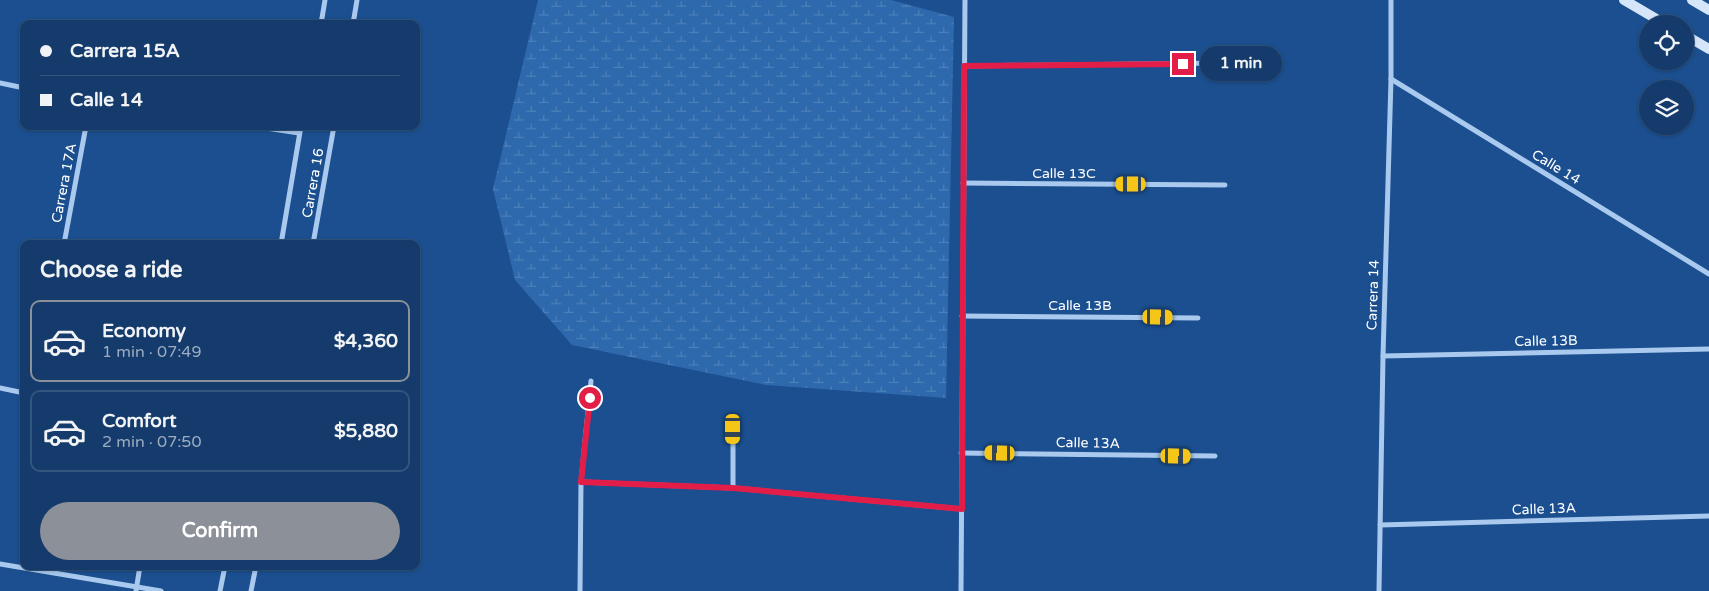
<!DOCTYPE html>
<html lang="en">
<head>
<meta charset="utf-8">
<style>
	body { margin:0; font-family:"Varela Round",sans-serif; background:#214673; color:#f1f3f6; height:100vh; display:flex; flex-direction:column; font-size:19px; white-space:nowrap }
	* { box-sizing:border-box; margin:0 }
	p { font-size:16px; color:#9dadc1 }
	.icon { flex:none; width:28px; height:28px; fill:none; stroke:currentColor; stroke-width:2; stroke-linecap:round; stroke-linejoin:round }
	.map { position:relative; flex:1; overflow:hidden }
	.side { position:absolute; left:20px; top:240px; width:400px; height:330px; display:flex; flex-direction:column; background:#143b6b; border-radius:10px; box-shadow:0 1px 4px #0004,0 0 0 1px #33557e }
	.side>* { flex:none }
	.banner { position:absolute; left:20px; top:20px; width:400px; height:110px; border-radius:10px; box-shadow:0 1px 4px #0004,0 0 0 1px #33557e; display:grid; align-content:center; height:110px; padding:0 20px; background:#143b6b }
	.controls { position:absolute; left:1639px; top:15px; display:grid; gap:10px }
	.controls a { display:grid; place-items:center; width:55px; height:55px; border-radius:50%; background:#143b6b; box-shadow:0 1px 4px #0004,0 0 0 1px #33557e; font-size:25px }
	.end { position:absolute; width:22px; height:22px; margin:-11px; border:6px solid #e11d48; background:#fff; box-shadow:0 0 0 2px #fff }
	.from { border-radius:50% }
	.bubble { position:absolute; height:35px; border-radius:18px; background:#143b6b; box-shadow:0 1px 4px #0004,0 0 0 1px #33557e; font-size:16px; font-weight:700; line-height:35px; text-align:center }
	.car { position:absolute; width:15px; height:30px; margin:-15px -8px; border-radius:6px; box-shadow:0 0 4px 1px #0007; background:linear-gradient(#f5c518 24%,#345 0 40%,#f5c518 0 76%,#345 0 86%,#f5c518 0) }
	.banner b { display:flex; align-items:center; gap:18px; height:48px; font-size:19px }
	.banner b+b { border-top:1px solid #33557e }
	.banner i { width:12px; height:12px; background:#f1f3f6 }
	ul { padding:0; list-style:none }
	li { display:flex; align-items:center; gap:15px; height:82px; margin:0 10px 8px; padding:0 10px; border:2px solid #33557e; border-radius:10px }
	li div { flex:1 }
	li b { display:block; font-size:19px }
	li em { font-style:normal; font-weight:700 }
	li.active { border-color:#8c9099 }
	li>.icon { width:45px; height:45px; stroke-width:1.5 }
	h2 { padding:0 20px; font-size:22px; line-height:60px }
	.button { display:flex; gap:10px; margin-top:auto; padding:10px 20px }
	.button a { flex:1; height:58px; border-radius:30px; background:#8c9099; color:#fff; font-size:20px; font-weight:700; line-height:58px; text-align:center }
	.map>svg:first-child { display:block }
	.wetland { fill:url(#wetland-marsh) }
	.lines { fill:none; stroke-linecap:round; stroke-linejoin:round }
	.street { stroke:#a9c9ee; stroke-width:5 }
	.secondary { stroke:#d6e6fa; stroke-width:10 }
	.route { stroke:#e11d48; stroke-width:6 }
	.labels { text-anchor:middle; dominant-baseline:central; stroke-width:4; stroke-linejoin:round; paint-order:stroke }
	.street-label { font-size:14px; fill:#fff; stroke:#1b4f8f }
</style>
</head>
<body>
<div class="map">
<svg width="1709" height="591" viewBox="0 0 1709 591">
	<defs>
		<pattern id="wetland-marsh" width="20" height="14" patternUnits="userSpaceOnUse" patternTransform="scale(1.25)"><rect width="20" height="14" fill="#2e69ad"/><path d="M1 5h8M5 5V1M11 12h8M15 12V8" fill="none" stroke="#4d80b9"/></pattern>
	</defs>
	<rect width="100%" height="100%" fill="#1b4f8f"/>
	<path class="wetland" d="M538,0H891L954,17L946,398L766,385L572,345L515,280L493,189Z"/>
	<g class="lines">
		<g class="street">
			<path d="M321,24L325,0"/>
			<path d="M353,24L357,0"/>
			<path d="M964,66L1223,63"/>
			<path d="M1391,79L1709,274"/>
			<path d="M0,83L24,88"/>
			<path d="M252,126L299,133"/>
			<path d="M963,183L1225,185"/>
			<path d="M64,244L86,126"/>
			<path d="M281,244L301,126"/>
			<path d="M313,244L334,126"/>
			<path d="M962,316L1198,318"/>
			<path d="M1383,356L1709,349"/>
			<path d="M0,388L24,393"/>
			<path d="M733,429V488"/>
			<path d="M961,453L1215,456"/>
			<path d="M581,482L733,488L962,509"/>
			<path d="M1380,525L1709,516"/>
			<path d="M0,564L161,591"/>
			<path d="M136,591L140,566"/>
			<path d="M220,591L225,566"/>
			<path d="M251,591L256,566"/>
			<path d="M580,591L581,482L591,381"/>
			<path d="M961,591L965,0"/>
			<path d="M1379,591L1383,356L1391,79V0"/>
		</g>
		<g class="secondary">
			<path d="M1624,0L1665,24"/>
			<path d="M1692,0L1709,10"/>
			<path d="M1685,35L1709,49"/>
		</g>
	</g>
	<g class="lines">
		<path class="route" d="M590,398L581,482L733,488L962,509L964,66L1183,64"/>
	</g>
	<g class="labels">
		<g class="street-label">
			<text transform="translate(1556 167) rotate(31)">Calle 14</text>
			<text x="1064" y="173">Calle 13C</text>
			<text transform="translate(64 183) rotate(-79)">Carrera 17A</text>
			<text transform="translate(313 183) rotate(-80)">Carrera 16</text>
			<text transform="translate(1373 295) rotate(-88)">Carrera 14</text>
			<text x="1080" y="305">Calle 13B</text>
			<text transform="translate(1546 341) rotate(-1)">Calle 13B</text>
			<text transform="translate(1088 443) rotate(1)">Calle 13A</text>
			<text transform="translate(1544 509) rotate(-2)">Calle 13A</text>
		</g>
	</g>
</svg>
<div class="controls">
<a><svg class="icon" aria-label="locate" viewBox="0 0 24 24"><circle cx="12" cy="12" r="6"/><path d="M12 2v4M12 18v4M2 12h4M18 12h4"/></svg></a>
<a><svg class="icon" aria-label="layers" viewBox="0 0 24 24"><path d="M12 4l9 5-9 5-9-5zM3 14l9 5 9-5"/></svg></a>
</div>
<i class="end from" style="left:590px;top:398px"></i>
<i class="end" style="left:1183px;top:64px"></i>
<div class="bubble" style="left:1200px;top:46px;width:82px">1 min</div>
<i class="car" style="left:1131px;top:184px;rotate:270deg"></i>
<i class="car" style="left:1158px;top:317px;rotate:91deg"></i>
<i class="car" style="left:733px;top:429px;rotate:180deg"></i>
<i class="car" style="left:1000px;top:453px;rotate:271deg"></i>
<i class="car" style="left:1176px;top:456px;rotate:91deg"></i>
<div class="banner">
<b><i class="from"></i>Carrera 15A</b>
<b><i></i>Calle 14</b>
</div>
<section class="side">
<h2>Choose a ride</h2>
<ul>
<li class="active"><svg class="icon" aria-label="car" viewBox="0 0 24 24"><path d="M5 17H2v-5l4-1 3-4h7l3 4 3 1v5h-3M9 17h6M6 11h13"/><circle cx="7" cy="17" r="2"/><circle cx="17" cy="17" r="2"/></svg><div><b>Economy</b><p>1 min · 07:49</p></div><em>$4,360</em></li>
<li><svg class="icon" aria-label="car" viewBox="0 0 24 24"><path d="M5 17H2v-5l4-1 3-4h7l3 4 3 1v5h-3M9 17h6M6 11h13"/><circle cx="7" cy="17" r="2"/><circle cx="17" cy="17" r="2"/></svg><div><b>Comfort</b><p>2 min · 07:50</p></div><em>$5,880</em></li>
</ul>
<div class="button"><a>Confirm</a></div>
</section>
</div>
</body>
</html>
